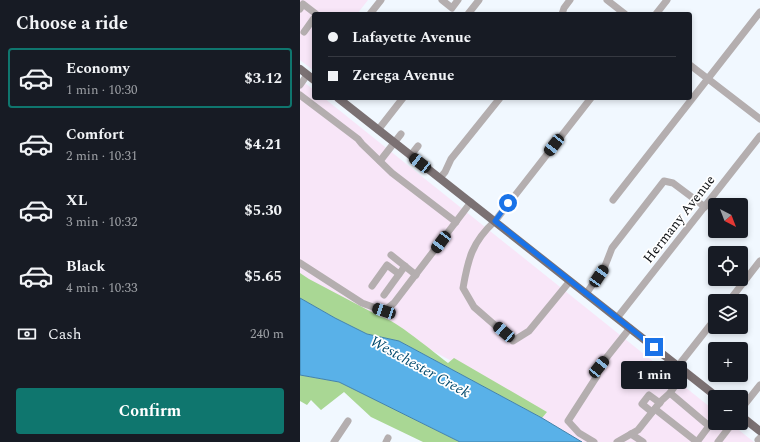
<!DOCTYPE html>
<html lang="en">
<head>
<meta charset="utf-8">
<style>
	body { margin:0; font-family:Spectral,serif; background:#20242c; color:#f1f3f6; height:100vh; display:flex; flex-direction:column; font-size:15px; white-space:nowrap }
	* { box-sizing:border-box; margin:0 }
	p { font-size:13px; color:#9ea1a6 }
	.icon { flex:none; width:22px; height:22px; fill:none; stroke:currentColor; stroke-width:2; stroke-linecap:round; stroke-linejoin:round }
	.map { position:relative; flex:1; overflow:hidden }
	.panel { display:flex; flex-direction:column; background:#171b24; width:300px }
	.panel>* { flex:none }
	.banner { position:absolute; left:12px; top:12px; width:380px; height:88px; border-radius:4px; box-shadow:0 2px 6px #0003; display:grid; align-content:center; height:88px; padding:0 16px; background:#171b24 }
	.needle { width:26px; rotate:138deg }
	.buttons { position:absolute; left:408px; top:198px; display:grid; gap:8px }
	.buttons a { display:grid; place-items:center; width:40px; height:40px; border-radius:4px; background:#171b24; box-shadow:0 2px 6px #0003; font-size:20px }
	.end { position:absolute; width:18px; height:18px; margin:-9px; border:5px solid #1a73e8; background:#fff; box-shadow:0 0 0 2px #fff }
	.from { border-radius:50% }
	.bubble { position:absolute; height:28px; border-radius:4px; background:#171b24; box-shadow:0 2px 6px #0003; font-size:13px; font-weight:700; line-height:28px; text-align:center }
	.car { position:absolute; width:12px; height:24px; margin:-12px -6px; border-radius:5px; box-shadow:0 0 3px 1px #0007; background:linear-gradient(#222 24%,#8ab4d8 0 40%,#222 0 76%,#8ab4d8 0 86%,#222 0) }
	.banner b { display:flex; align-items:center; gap:14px; height:38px; font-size:15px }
	.banner b+b { border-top:1px solid #363941 }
	.banner i { width:10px; height:10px; background:#f1f3f6 }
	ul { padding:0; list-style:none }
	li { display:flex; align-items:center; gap:12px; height:60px; margin:0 8px 6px; padding:0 8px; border:2px solid transparent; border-radius:4px }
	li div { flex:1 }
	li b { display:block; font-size:15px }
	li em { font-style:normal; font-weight:700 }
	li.current { border-color:#0f766e }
	li>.icon { width:36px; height:36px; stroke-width:1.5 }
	h2 { padding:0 16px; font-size:18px; line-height:48px }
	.pay { display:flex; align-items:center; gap:10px; height:44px; padding:0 16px; font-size:15px }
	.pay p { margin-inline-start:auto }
	.cta { display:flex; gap:8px; margin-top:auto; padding:8px 16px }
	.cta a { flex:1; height:46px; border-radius:4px; background:#0f766e; color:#fff; font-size:16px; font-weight:700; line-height:46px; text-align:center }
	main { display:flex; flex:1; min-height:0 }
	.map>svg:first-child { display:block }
	.commercial { fill:#f8e6f8 }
	.green { fill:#a9d794 }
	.water { fill:#59b1e8; stroke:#4382a9 }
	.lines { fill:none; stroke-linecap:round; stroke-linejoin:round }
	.minor { stroke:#b4aeaf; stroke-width:7 }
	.major { stroke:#7b7173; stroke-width:8 }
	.route { stroke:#1a73e8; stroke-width:5 }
	.labels { text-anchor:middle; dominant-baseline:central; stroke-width:3.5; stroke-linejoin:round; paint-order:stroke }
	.street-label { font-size:14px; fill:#111417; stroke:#fff }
	.water-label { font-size:15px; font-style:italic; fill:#00496d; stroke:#fff }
</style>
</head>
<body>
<main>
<section class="panel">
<h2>Choose a ride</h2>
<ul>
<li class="current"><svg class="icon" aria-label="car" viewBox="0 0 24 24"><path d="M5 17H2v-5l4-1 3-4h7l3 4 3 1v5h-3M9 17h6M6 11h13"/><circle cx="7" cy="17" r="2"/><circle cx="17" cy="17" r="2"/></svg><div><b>Economy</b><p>1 min · 10:30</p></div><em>$3.12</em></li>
<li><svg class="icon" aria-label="car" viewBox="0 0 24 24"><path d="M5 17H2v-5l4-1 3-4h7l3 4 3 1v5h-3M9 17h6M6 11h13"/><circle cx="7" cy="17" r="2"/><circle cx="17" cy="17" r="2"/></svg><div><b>Comfort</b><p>2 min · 10:31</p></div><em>$4.21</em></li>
<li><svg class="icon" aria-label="car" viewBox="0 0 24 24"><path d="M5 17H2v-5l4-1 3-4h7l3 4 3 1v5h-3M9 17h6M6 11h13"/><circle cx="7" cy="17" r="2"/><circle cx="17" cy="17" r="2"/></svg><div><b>XL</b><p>3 min · 10:32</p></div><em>$5.30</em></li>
<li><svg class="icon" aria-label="car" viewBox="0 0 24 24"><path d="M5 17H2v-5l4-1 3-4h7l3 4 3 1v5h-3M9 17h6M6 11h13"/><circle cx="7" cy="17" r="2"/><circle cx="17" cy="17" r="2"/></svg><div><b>Black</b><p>4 min · 10:33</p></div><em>$5.65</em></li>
</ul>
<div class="pay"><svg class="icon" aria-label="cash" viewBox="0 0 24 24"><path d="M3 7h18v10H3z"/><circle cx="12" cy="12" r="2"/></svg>Cash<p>240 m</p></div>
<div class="cta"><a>Confirm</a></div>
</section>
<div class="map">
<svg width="460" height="442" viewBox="0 0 460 442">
	<rect width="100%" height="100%" fill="#f1f8ff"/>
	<g class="commercial">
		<path d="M0,0H68L57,14H14V69L13,70L0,60Z"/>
		<path d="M0,79L14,90V98H24L415,411V423H430L454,442H282L242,418L247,412L0,280Z"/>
	</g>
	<g class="green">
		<path d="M0,273L9,279L81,317C93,318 136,354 148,363L154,358L247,412L242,418L99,341L67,334L35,318L0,298Z"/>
		<path d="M0,375L39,382L160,442H123L71,417L44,392L21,410L11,400L7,405L0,401Z"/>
	</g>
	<path class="water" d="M0,298L35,318L67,334L99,341L242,418L282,442H160L39,382L0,375Z"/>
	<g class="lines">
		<g class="minor">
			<path d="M142,0L152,8L158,0"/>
			<path d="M307,0L325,14"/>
			<path d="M0,9L3,4L16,14"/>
			<path d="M70,14L81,0"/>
			<path d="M168,14L179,0"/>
			<path d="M262,14L264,8L270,0"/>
			<path d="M356,14L367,0"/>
			<path d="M4,32L14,18"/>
			<path d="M390,65L460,119"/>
			<path d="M0,85L7,75"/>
			<path d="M0,95L58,139L62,144L92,173L156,222"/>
			<path d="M78,130L103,98"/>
			<path d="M111,155L118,146"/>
			<path d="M80,161L101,134"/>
			<path d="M140,178L145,172L151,159L200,98"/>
			<path d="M313,200L460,12"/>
			<path d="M91,255L116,275"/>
			<path d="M0,263L62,303L84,311L94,303L171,202"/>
			<path d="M270,281L229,331L213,341L174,307L163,288C168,259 172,242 195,221L291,98"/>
			<path d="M72,286L87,265L99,274"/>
			<path d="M286,294L305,266L312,248L364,181L373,183L405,207"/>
			<path d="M84,295L105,266"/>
			<path d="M429,301L460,261"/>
			<path d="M317,318L460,136"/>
			<path d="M378,366L415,319"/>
			<path d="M370,393L409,426L397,442"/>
			<path d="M355,409L397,442"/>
			<path d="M441,409L460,385"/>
			<path d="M352,412L342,404L349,395L360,403"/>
			<path d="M331,434L343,442"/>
			<path d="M458,440L460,438"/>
			<path d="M34,442L48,421"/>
			<path d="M86,442L88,438"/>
			<path d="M294,442L279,433L268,421L297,376L299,367L330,328"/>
			<path d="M317,442L338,430L361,401L370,393L385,372"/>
			<path d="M418,442L431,425"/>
		</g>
		<g class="major">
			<path d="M0,69L14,80"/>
			<path d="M38,98L417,397"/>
			<path d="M441,416L460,431"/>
		</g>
	</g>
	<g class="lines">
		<path class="route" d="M208,203L195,221L354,347"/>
	</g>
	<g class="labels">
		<g class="street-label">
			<text transform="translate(379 219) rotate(-52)">Hermany Avenue</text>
		</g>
		<g class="water-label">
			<text transform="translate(120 367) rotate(29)">Westchester Creek</text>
		</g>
	</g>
</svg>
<div class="buttons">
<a><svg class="needle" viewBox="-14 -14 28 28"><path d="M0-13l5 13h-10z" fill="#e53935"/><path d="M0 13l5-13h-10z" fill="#9ea1a6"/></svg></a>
<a><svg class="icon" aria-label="locate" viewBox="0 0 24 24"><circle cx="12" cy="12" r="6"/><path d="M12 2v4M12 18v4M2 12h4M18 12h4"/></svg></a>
<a><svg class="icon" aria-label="layers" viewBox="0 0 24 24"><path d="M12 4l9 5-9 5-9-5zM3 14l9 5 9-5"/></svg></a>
<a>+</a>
<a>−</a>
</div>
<i class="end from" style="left:208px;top:203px"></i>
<i class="end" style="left:354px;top:347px"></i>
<div class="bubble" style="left:321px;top:361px;width:66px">1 min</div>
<i class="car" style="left:254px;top:145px;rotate:218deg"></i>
<i class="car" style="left:120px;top:163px;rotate:308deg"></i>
<i class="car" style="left:141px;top:242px;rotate:217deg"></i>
<i class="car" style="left:299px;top:276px;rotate:34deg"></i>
<i class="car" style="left:84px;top:311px;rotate:288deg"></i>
<i class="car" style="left:204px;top:332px;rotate:311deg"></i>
<i class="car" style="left:299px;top:367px;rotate:39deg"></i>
<div class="banner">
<b><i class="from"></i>Lafayette Avenue</b>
<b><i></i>Zerega Avenue</b>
</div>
</div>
</main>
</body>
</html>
